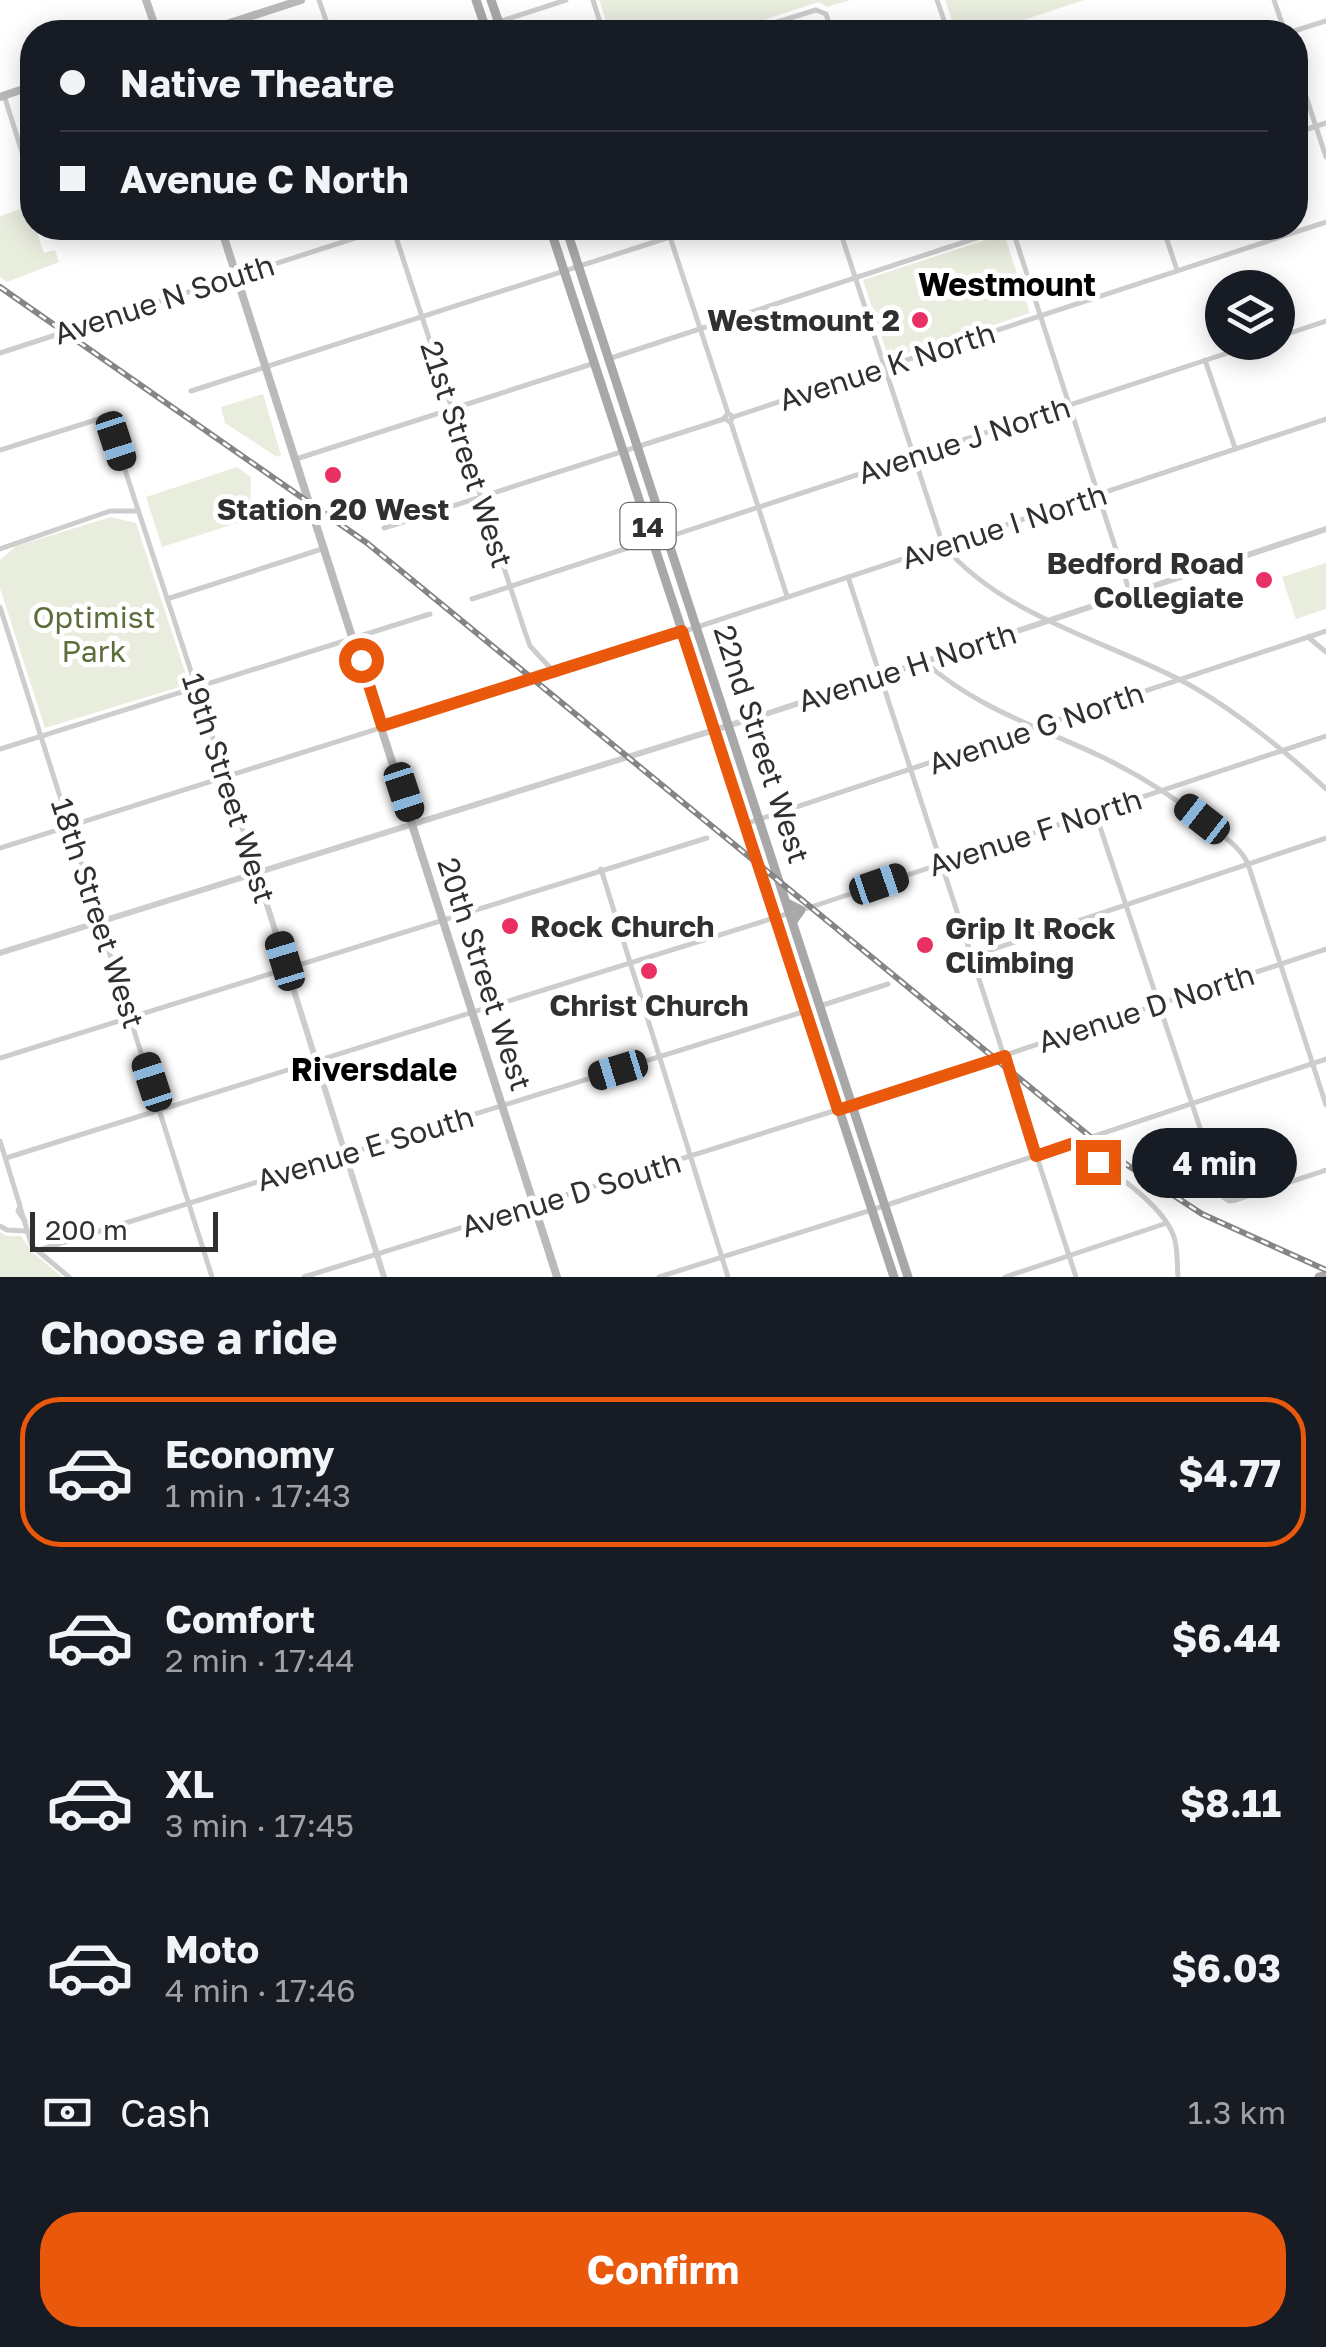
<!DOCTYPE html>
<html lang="en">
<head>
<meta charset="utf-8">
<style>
	body { margin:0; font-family:"Golos Text",sans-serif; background:#20242c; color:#f1f3f6; height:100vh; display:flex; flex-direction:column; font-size:38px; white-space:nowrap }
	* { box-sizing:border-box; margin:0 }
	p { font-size:32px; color:#9ea1a6 }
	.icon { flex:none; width:55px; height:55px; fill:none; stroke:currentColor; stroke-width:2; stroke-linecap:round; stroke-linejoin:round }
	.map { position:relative; height:1277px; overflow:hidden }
	.drawer { display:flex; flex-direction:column; background:#171b24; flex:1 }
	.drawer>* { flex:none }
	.top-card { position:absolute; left:20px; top:20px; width:1288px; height:220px; border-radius:40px; box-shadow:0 5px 25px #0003; display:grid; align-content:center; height:220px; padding:0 40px; background:#171b24 }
	.controls { position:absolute; left:1205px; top:270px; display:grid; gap:20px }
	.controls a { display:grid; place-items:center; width:90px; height:90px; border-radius:50%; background:#171b24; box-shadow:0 5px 25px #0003; font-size:50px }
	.scale { position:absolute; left:30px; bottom:25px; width:188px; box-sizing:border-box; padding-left:10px; border:5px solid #303030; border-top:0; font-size:28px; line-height:35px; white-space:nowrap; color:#303030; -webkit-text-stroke:8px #fff; paint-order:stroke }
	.end { position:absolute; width:45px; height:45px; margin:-22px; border:12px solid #ea580c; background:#fff; box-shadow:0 0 0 5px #fff }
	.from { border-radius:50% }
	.bubble { position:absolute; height:70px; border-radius:35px; background:#171b24; box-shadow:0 5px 25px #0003; font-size:32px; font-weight:700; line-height:70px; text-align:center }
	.car { position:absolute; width:30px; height:60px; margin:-30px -15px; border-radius:12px; box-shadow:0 0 8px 2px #0007; background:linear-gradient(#222 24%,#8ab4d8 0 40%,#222 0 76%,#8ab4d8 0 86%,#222 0) }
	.top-card b { display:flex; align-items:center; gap:35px; height:95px; font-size:38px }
	.top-card b+b { border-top:2px solid #363941 }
	.top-card i { width:25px; height:25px; background:#f1f3f6 }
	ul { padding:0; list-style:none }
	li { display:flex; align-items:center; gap:30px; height:150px; margin:0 20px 15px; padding:0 20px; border:5px solid transparent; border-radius:40px }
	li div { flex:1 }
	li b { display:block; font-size:38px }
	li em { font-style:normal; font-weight:700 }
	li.current { border-color:#ea580c }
	li>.icon { width:90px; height:90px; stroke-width:1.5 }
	h2 { padding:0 40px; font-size:45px; line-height:120px }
	.pay { display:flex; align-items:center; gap:25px; height:110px; padding:0 40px; font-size:38px }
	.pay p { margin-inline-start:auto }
	.primary-button { display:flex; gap:20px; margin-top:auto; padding:20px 40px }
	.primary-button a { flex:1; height:115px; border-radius:40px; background:#ea580c; color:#fff; font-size:40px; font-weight:700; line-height:115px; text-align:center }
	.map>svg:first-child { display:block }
	.green { fill:#e9edde }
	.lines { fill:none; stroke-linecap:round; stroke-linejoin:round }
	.minor { stroke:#cdcdcd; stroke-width:5 }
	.tertiary { stroke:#cdcdcd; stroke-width:6 }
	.secondary { stroke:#bababa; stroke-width:8 }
	.primary { stroke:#a8a8a8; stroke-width:9 }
	.rail-casing { stroke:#858585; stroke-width:6 }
	.rail { stroke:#fff; stroke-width:2.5; stroke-dasharray:8; stroke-linecap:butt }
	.route { stroke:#ea580c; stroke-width:12 }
	.poi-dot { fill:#e83162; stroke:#fff; stroke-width:4 }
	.labels { text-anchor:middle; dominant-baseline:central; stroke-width:10; stroke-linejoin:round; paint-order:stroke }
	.shield { fill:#fff; stroke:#6e6e6e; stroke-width:2.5 }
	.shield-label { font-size:28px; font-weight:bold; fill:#303030 }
	.street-label { font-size:30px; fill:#303030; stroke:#fff }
	.poi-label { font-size:30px; font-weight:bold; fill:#303030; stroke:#fff; text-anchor:end }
	.park-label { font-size:30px; fill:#5d6d3c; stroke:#fff }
	.neighbourhood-label { font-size:32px; font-weight:bold; fill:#000; stroke:#fff }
</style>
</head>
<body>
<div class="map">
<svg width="1326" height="1277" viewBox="0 0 1326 1277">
	<rect width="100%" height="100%" fill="#fff"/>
	<g class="green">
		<path d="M599,0H850L827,7L819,2L726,32H610Z"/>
		<path d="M945,0H1084L987,32H956Z"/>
		<path d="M28,206L44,253L55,250L59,262L7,282L0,277V216Z"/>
		<path d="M1004,234L1030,313L889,359L863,280Z"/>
		<path d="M263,394L281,455L277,457L225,423L221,407Z"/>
		<path d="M237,467L251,477L250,519L162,547L146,497Z"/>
		<path d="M111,517L136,523L188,681L186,685L45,728L0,588V560L16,546Z"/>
		<path d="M1326,563V609L1296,619L1282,577Z"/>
		<path d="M0,1232L7,1236H21L32,1252L62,1277H0Z"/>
	</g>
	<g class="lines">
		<g class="minor">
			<path d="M319,0L330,32"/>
			<path d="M593,0L603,32"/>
			<path d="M937,0L948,32"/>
			<path d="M1274,0L1285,32"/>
			<path d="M498,22L566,0"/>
			<path d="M745,32L816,10L826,14L832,32"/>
			<path d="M1291,32L1326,21"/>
			<path d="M1295,63L1326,157"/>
			<path d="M4,95L32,184"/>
			<path d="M1295,133L1326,123"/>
			<path d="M393,228L525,632L530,646L555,673"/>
			<path d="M667,228L728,413L733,417L730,422L724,418L728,413"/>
			<path d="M839,228L943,545C1004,617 1105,640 1186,683C1232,708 1288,753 1326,789"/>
			<path d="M1012,228L1130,593"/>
			<path d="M1163,228L1177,270"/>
			<path d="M1278,337L1326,321"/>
			<path d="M0,353L386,228"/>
			<path d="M611,358L1007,228"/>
			<path d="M1205,360L1235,448"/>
			<path d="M191,391L698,228"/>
			<path d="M733,417L1326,222"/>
			<path d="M731,423L787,596"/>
			<path d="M0,450L105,417L109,421L257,873"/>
			<path d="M296,459L595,363"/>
			<path d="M384,528L724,419"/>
			<path d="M668,537L1261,342"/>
			<path d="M0,549L110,511H138"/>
			<path d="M848,577L1076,1277"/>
			<path d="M167,599L325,548"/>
			<path d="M472,599L652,540"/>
			<path d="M0,607L212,1277"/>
			<path d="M1308,637L1326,652"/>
			<path d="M925,662C976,708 1039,727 1100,756C1140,775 1177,799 1211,826C1225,838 1240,847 1248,864L1326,1105"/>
			<path d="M0,749L430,614"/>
			<path d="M1095,812L1223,1197L1229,1201L1236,1200L1326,1170"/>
			<path d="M745,824L1326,631"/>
			<path d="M0,848L640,646L1326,419"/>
			<path d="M601,869L728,1277"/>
			<path d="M802,910L1326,736"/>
			<path d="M973,956L1326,838"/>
			<path d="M820,1006L888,984"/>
			<path d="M0,1058L707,838"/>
			<path d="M851,1106L1326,949"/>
			<path d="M0,1141L20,1206L18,1211L25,1221"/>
			<path d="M1074,1143C1103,1167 1162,1201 1174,1237C1178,1249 1177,1264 1178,1277"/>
			<path d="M6,1158L790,913"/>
			<path d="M20,1207L32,1246L69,1277"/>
			<path d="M0,1226L7,1230L26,1231"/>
			<path d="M39,1250L806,1011"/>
			<path d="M304,1277L840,1109"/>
			<path d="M659,1277L884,1206L1326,1059"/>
			<path d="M1005,1277L1167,1223"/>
		</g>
		<g class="tertiary">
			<path d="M257,873L384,1277"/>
			<path d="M0,953L772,712L1326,529"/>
		</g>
		<g class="secondary">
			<path d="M146,0L157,32"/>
			<path d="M202,32L301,0"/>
			<path d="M0,97L32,86"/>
			<path d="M221,228L557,1277"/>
		</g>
		<g class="primary">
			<path d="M476,0L487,32"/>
			<path d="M491,0L502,32"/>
			<path d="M550,228L894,1277"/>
			<path d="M566,228L908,1277"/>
			<path d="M787,903L801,910L793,921"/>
			<path d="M1319,1277L1326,1275"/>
		</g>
		<defs>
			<path id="rail" d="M0,287L367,543L1115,1157L1202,1214L1326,1270"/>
		</defs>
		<use href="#rail" class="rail-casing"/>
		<use href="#rail" class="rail"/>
	</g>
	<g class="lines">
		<path class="route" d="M361,660L382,726L682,631L838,1110L1005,1056L1036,1156L1074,1143L1098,1162"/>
	</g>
	<g class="poi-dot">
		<circle cx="920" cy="320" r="10"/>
		<circle cx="333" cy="475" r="10"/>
		<circle cx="1264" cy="580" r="10"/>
		<circle cx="510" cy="926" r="10"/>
		<circle cx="925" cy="945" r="10"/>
		<circle cx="649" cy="971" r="10"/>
	</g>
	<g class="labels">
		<rect class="shield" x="620.5" y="503" width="55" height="46" rx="8"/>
		<g class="shield-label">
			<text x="648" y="526">14</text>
		</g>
		<g class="street-label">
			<text transform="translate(164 299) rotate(-18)">Avenue N South</text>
			<text transform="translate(887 366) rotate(-18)">Avenue K North</text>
			<text transform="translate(964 440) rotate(-18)">Avenue J North</text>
			<text transform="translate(467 454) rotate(72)">21st Street West</text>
			<text transform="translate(1004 526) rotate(-18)">Avenue I North</text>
			<text transform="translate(907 667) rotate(-18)">Avenue H North</text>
			<text transform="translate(1036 728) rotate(-19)">Avenue G North</text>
			<text transform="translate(762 744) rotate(72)">22nd Street West</text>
			<text transform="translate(229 788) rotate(72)">19th Street West</text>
			<text transform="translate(1035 832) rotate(-18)">Avenue F North</text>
			<text transform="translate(98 913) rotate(72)">18th Street West</text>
			<text transform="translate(485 974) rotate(72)">20th Street West</text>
			<text transform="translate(1146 1008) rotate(-18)">Avenue D North</text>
			<text transform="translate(365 1148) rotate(-17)">Avenue E South</text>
			<text transform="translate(571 1194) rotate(-17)">Avenue D South</text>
		</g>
		<g class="poi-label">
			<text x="900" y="320">Westmount 2</text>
			<text x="333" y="509" text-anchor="middle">Station 20 West</text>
			<text x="1244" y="563">Bedford Road<tspan x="1244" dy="34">Collegiate</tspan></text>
			<text x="530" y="926" text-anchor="start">Rock Church</text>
			<text x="945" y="928" text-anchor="start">Grip It Rock<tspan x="945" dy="34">Climbing</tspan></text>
			<text x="649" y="1005" text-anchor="middle">Christ Church</text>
		</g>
		<g class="park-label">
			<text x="94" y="617">Optimist<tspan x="94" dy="34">Park</tspan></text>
		</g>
		<g class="neighbourhood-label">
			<text x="1007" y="284">Westmount</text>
			<text x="374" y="1069">Riversdale</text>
		</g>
	</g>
</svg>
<div class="controls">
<a><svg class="icon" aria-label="layers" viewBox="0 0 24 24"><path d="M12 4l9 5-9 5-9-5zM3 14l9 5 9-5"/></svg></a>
</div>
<div class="scale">200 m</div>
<i class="end from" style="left:361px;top:660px"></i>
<i class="end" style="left:1098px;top:1162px"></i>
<div class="bubble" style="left:1132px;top:1128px;width:165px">4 min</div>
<i class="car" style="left:116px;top:441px;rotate:162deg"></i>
<i class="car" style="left:404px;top:792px;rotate:162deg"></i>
<i class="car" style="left:1202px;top:819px;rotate:308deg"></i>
<i class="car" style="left:879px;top:884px;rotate:71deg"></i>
<i class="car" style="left:285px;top:961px;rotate:343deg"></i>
<i class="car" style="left:618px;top:1070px;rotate:253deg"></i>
<i class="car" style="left:152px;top:1082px;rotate:342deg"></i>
<div class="top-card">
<b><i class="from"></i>Native Theatre</b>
<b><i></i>Avenue C North</b>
</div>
</div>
<section class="drawer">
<h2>Choose a ride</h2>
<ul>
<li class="current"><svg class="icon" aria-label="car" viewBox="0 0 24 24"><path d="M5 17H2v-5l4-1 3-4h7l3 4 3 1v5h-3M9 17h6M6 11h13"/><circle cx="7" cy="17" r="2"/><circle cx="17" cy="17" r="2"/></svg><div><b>Economy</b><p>1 min · 17:43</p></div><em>$4.77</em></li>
<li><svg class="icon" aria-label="car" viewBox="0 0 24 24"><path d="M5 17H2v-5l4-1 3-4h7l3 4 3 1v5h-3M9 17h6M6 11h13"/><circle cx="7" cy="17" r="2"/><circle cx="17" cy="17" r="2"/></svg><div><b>Comfort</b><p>2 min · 17:44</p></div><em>$6.44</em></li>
<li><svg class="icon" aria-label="car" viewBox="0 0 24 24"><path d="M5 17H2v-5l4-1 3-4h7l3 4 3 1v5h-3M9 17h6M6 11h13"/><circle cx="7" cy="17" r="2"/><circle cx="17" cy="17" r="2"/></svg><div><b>XL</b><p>3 min · 17:45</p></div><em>$8.11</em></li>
<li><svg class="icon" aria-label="car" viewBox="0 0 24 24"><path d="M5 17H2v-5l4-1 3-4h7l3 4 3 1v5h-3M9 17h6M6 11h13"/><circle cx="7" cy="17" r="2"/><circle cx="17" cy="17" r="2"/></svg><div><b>Moto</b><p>4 min · 17:46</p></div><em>$6.03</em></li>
</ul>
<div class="pay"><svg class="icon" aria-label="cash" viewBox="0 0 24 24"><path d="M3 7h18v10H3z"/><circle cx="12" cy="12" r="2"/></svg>Cash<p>1.3 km</p></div>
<div class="primary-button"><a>Confirm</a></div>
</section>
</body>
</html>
